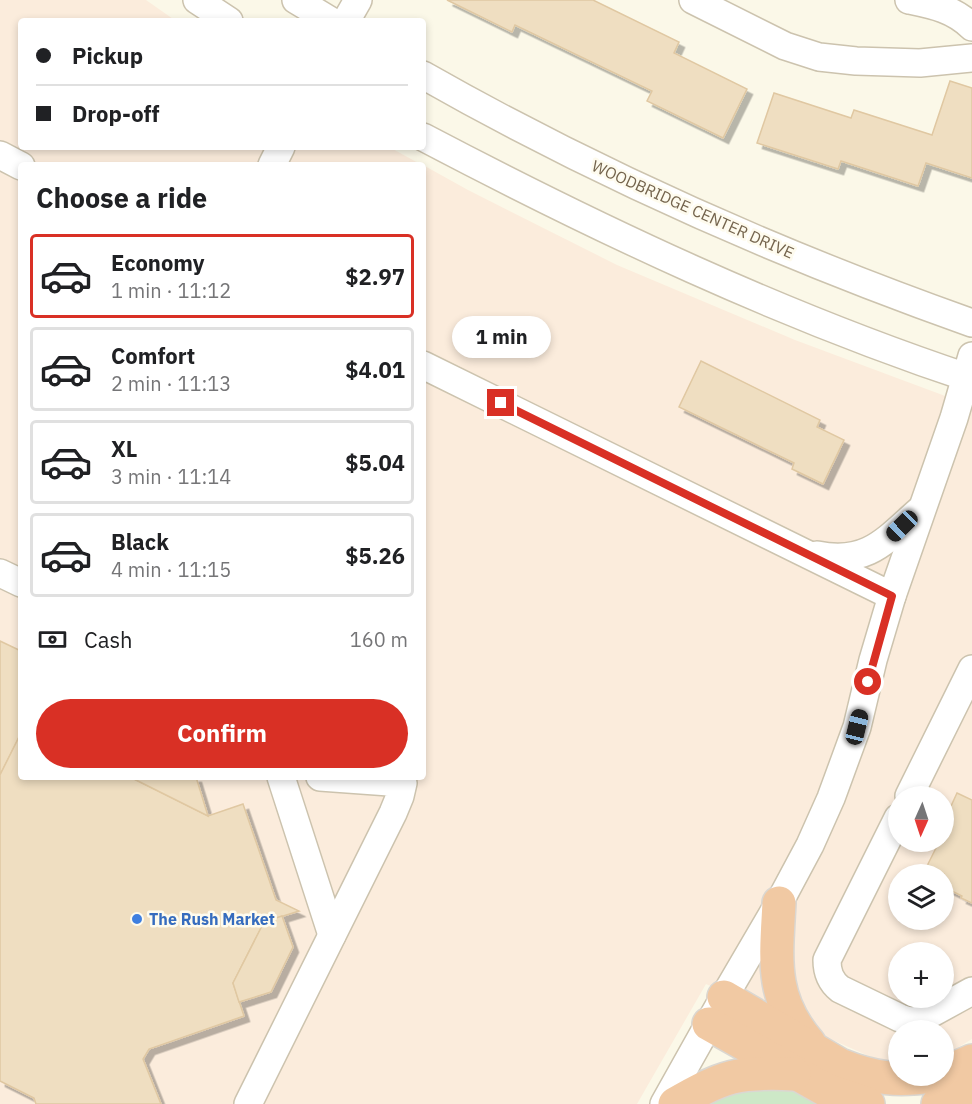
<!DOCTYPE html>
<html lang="en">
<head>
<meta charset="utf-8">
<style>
	body { margin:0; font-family:"IBM Plex Sans",sans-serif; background:#f6f6f6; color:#202124; height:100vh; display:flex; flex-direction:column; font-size:22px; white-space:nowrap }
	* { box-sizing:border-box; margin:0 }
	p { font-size:20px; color:#757577 }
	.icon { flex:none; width:33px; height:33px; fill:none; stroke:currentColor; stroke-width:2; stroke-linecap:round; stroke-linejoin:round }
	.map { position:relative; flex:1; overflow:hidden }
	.side { position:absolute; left:18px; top:162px; width:408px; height:618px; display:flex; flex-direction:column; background:#fff; border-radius:6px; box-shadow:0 3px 9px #0003 }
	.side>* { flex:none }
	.hud { position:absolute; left:18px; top:18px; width:408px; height:132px; border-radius:6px; box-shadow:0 3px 9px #0003; display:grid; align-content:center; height:132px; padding:0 18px; background:#fff }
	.needle { width:39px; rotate:183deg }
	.fabs { position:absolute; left:888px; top:786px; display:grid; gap:12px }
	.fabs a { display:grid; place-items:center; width:66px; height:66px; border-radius:50%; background:#fff; box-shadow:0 3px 9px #0003; font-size:30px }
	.end { position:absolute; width:27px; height:27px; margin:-14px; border:8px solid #d93025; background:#fff; box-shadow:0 0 0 3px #fff }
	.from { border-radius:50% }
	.bubble { position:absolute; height:42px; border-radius:21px; background:#fff; box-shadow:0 3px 9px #0003; font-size:20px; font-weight:700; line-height:42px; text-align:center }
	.car { position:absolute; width:18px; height:36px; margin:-18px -9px; border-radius:8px; box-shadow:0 0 4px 2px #0007; background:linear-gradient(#222 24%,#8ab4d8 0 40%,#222 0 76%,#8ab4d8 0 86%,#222 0) }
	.hud b { display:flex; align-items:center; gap:21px; height:57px; font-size:22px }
	.hud b+b { border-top:2px solid #e0e0e0 }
	.hud i { width:15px; height:15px; background:#202124 }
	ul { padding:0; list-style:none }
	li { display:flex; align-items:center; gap:18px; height:84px; margin:0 12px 9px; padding:0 6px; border:3px solid #e0e0e0; border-radius:6px }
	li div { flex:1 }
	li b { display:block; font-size:22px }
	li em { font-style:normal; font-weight:700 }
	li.current { border-color:#d93025 }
	li>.icon { width:54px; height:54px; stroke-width:1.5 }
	h2 { padding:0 18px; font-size:27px; line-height:72px }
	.pay { display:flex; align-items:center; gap:15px; height:66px; padding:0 18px; font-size:22px }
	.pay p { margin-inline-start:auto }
	.action { display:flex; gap:12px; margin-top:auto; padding:12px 18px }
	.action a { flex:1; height:69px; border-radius:36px; background:#d93025; color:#fff; font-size:24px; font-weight:700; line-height:69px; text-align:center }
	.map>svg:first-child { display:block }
	.commercial { fill:#fbecdc; fill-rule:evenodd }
	.green { fill:#cde8c7 }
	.building { fill:#efdec1; stroke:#e0c8a2; stroke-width:1.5; filter:url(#shadow) }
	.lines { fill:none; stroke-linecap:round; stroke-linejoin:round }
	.minor-casing { stroke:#ccc3ae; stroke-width:30 }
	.highway-casing { stroke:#dbd7d1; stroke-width:36 }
	.minor { stroke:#fff; stroke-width:27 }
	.highway { stroke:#f1c9a3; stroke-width:33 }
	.route { stroke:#d93025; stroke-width:8 }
	.shop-dot { fill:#3f7fe0; stroke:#fefbee; stroke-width:2 }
	.labels { text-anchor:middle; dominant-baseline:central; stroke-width:5; stroke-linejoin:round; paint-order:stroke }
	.street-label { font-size:16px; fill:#74644d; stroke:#fefbee }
	.shop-label { font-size:16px; font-weight:bold; fill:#366cbe; stroke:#fefbee; text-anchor:start }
</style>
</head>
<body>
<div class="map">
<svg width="972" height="1104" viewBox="0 0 972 1104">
	<defs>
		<filter id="shadow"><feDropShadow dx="5.5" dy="5.5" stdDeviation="0" flood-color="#0004"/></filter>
	</defs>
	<rect width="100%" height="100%" fill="#fbf8e8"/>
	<path class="commercial" d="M0,0H146L176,21H21V147H389L422,165H21V777H423V165L468,190L617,265L795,340L972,406V1039L944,1056V1030H898V1061H880L706,984L637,1104H0ZM898,796H944V842H898ZM898,874H944V920H898ZM898,952H944V998H898Z"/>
	<path class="green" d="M742,1083L783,1085L834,1104H701Z"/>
	<g class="building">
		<path d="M447,0H593L679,42L674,53L747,89L723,138L647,101L652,91L515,25L512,32Z"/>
		<path d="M950,81L972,88V178L926,163L918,186L841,161L838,169L757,143L774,93L851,118L854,110L932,135Z"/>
		<path d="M701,361L820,420L817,427L844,440L823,484L792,469L794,463L679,407Z"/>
		<path d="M0,641L21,651V733L0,775Z"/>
		<path d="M21,733V777H130L208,816L243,804L276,900L299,911L264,922L233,983L244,1016L149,1049L143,1059L161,1104H36L34,1098L0,1081V775Z"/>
		<path d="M130,777H196L208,816Z"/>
		<path d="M957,793L972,800V903L961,898L962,896L944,887V874H923L939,842H944V831L949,819L946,817Z"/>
		<path d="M282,916L293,947L271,992L239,1002L233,983L264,922Z"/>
	</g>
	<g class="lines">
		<defs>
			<g id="minor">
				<path d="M197,0L229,21"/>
				<path d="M296,0L331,21"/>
				<path d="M693,0L785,46L819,57L856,61L920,63L972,58"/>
				<path d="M909,0C933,5 954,9 972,27"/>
				<path d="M346,21L358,0"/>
				<path d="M423,75C597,174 783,256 972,323"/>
				<path d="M423,137C600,230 782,316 972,379"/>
				<path d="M0,155L21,166"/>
				<path d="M272,165L281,147"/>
				<path d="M423,365L892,596"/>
				<path d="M817,555C867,565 885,541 919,511"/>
				<path d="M0,573L21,583"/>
				<path d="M281,777L332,935"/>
				<path d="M909,796L972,669"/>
				<path d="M898,818L827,960C827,972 830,981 840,989L900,1018L906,1020L913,1021L921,1019L972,991"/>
				<path d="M248,1104L393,813L400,796L403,783L320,777"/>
				<path d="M664,1104L724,997L779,903L810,845L831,798L857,727L873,660L892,596L954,418L972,356"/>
			</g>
			<g id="highway">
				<path d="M779,903C776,959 770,998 809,1043"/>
				<path d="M724,997L840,1065C875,1079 897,1081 934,1076"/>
				<path d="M709,1024L826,1090L868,1104"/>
				<path d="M944,1073L972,1061"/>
				<path d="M675,1104C722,1076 739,1071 794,1074"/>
				<path d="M938,1104L960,1098L972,1093"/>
			</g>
		</defs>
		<use href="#minor" class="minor-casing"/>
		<use href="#highway" class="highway-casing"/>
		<use href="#minor" class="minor"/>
		<use href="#highway" class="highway"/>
	</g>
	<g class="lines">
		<path class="route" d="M501,403L892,596L868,682"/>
	</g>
	<circle class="shop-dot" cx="137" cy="919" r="6"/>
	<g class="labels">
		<g class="street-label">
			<text transform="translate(693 209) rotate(24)">WOODBRIDGE CENTER DRIVE</text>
		</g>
		<g class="shop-label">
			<text x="149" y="919">The Rush Market</text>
		</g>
	</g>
</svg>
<div class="fabs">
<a><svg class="needle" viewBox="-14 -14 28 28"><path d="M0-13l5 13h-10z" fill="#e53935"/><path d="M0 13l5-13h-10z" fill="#757577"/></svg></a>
<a><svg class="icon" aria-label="layers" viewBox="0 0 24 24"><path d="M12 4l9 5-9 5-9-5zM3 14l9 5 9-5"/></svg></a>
<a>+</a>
<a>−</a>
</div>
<i class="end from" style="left:868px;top:682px"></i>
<i class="end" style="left:501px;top:403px"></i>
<div class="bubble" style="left:452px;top:316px;width:99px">1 min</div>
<i class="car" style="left:902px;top:526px;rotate:226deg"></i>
<i class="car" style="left:857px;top:727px;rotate:14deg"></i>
<div class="hud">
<b><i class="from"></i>Pickup</b>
<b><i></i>Drop-off</b>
</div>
<section class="side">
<h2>Choose a ride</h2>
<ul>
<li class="current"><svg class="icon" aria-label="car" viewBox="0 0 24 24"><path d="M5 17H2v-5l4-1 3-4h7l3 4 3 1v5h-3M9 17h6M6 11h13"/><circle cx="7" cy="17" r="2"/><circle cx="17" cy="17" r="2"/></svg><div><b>Economy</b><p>1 min · 11:12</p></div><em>$2.97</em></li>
<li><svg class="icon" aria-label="car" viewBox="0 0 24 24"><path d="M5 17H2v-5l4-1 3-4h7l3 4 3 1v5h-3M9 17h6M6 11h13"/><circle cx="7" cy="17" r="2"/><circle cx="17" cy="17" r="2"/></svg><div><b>Comfort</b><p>2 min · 11:13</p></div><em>$4.01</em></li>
<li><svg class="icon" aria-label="car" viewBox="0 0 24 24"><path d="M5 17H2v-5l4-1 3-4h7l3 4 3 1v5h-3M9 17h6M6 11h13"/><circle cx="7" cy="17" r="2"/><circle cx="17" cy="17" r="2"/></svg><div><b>XL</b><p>3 min · 11:14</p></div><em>$5.04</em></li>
<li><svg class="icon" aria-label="car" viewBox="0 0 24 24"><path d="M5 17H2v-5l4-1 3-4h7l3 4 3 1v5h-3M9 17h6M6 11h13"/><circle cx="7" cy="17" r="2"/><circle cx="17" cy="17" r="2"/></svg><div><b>Black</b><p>4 min · 11:15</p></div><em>$5.26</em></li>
</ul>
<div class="pay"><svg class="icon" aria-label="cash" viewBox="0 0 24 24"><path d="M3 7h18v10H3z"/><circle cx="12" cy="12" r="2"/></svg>Cash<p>160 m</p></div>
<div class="action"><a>Confirm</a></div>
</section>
</div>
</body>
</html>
